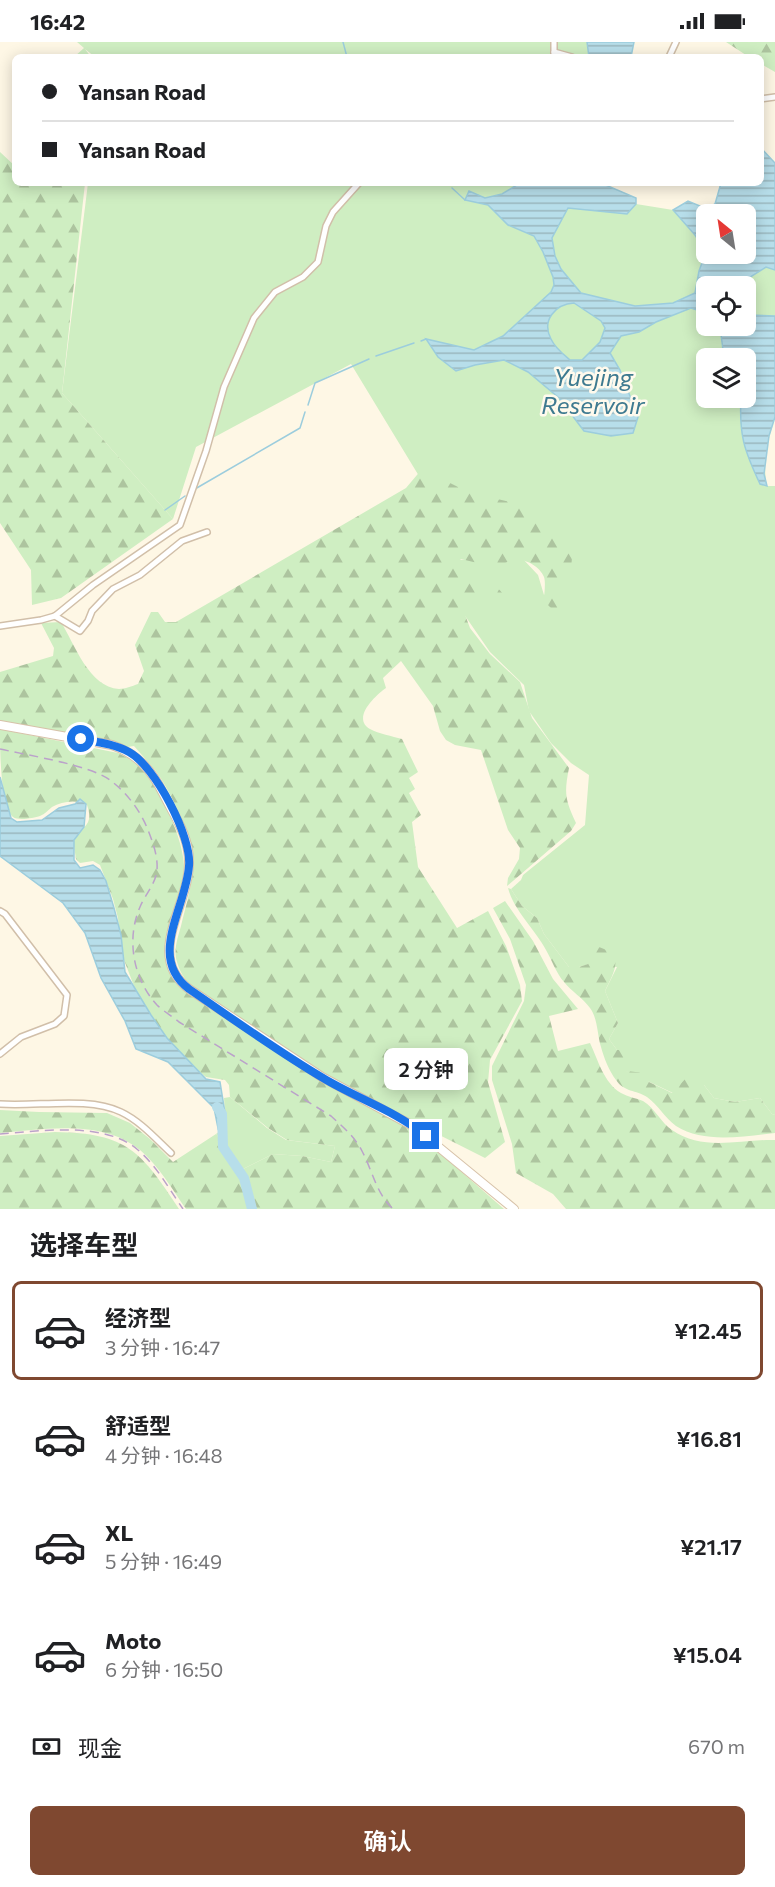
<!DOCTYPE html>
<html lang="zh">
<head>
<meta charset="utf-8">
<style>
	body { margin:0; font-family:Commissioner,"Noto Sans SC",sans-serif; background:#f2f2f2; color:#202124; height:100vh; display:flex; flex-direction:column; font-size:22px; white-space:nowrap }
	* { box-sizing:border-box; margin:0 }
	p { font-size:20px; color:#757577 }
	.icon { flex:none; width:33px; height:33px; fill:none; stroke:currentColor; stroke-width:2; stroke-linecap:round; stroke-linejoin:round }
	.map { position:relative; height:1167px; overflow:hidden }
	.details { display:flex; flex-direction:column; background:#fff; flex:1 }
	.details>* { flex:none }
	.top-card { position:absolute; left:12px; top:12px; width:752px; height:132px; border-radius:9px; box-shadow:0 3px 15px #0003; display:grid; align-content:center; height:132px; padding:0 30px; background:#fff }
	.needle { width:39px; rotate:330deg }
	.buttons { position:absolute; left:696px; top:162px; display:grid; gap:12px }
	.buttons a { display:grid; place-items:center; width:60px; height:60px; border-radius:9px; background:#fff; box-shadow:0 3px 15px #0003; font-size:30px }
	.end { position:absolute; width:27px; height:27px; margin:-14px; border:8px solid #1a73e8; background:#fff; box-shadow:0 0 0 3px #fff }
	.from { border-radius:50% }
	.bubble { position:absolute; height:42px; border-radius:9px; background:#fff; box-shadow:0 3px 15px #0003; font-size:20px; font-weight:600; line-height:42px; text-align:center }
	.top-card b { display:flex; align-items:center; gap:21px; height:57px; font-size:22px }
	.top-card b+b { border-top:2px solid #e0e0e0 }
	.top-card i { width:15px; height:15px; background:#202124 }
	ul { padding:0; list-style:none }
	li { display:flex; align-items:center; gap:18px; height:99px; margin:0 12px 9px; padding:0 18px; border:3px solid transparent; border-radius:9px }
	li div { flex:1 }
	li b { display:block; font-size:22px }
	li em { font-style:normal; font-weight:600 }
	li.selected { border-color:#7f4830 }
	li>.icon { width:54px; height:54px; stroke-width:1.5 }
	h2 { padding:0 30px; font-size:27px; line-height:72px }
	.pay { display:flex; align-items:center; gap:15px; height:66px; padding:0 30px; font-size:22px }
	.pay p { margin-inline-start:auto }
	.cta { display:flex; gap:12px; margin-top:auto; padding:12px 30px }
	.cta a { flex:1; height:69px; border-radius:9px; background:#7f4830; color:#fff; font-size:24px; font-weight:600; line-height:69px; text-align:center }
	.status { display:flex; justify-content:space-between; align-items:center; height:42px; padding:0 30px; background:#fff; direction:ltr }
	.status svg { height:16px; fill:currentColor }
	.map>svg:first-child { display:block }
	.green { fill:#cfeec2; fill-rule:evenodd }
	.forest { fill:url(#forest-firs) }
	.water { fill:url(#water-rules); stroke:#9ccddd; stroke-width:1.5; fill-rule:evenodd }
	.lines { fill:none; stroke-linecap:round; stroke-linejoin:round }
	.stream { stroke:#9ccddd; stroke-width:1.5 }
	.river { stroke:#b7deea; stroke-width:10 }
	.street-casing { stroke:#d1bfa9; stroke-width:8 }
	.secondary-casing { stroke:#d7c2a9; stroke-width:10 }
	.street { stroke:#fff; stroke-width:5 }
	.secondary { stroke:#fff; stroke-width:8 }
	.rail { stroke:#bba2ca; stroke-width:1.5; stroke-dasharray:9 6; stroke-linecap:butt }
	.route { stroke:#1a73e8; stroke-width:8 }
	.labels { text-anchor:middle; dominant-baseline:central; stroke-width:5; stroke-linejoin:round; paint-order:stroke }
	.water-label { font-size:24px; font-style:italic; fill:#3e7a90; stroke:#fffaed }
</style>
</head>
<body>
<div class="status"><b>16:42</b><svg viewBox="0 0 49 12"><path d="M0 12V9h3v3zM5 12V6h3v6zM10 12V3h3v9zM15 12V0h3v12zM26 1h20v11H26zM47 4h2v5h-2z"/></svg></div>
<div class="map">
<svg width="775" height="1167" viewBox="0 0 775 1167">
	<defs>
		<pattern id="forest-firs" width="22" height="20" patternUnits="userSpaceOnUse" patternTransform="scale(1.5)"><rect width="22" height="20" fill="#cfeec2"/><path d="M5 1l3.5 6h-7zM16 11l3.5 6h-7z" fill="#adc49f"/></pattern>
		<pattern id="water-rules" width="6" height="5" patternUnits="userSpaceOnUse" patternTransform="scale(1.5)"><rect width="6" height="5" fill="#b7deea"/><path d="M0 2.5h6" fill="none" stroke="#9ab7bf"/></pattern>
	</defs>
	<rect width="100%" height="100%" fill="#fef7e5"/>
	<g class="green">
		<path d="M77,0H634L631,15H95L85,7L91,15H74L84,6Z"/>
		<path d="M761,106L775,121V375C768,397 762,421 767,444H775V1073L772,1072L760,1056L735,1060L714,1056L704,1043L673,1051L626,1029L617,1008L609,997L618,981L605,949L617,925L589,922L579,925H569L544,892L537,876L522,864L511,847L521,838L523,833L585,783L589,733L571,721L551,701L529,669L524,643L490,610L461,568L452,518L522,516L538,533L544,553L565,535L422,439L351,322L196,405L173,477L62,351L88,141H601L636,156V162L673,168L688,159L707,167L715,162L721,141H760ZM706,172H746V212H706ZM706,244H746V284H706ZM706,316H746V356H706Z"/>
		<path d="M230,1055L267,1086L286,1098L335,1104L331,1120L302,1114L273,1112L243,1127L216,1092L226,1084L224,1056Z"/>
	</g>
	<g class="forest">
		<path d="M726,0H775V30L761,22L760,15H749Z"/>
		<path d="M0,110L15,124V141H85L62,351L173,477L61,556L32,563L31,528L0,481Z"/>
		<path d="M422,427L468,450L510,460L556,487L566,498L572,516L570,536L560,551L559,559L565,571L559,574L544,559C544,552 546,541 544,535C540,524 523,515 512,518C506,520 501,524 494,525L461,517L456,523L461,532C477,537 503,541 506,560L502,561L495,551H477L470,554L465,560L464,570L470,586L490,612L520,640L532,676L569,726C564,751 565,758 576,781L571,789L507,844L508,836L519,817L520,806L508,788L481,708L455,703L446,698L440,689L433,664L401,619L383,636L386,646C376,653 351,676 370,687C379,692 392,694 402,697L418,730L409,736L415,747L409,751L421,773L412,780L418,825L457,886L488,869L506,904L520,943L522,959L490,1018L488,1040L505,1100L485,1116L358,1052L303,1020L197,950C188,941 180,932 177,920C173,908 178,895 181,884C187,859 196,832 192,807C189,788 167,743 155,728C148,720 141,712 134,704L127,705L0,680V630L53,614L54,606L41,581L61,580C75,603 89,645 119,647C125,647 132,644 138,642L144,629L135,603L151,570H158L165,580H176L406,446Z"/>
		<path d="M0,687L118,711C128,716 137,721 144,730C162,751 183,796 184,824C184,851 173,880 167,906C166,926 174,938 188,952L315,1036L410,1085L504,1167H186C172,1147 159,1124 140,1108C102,1077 45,1087 0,1091V1068L39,1070L107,1071L130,1081L150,1097L173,1120L216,1092L243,1127L273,1112L302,1114L331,1120L335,1104L287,1098L268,1086L230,1055L229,1043L225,1038L206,1035L187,1020L161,991L137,952L121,910L118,876L113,857L100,823L93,819L80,821L76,817L73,798C84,783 94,783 87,763C77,757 62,759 52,765C48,768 45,772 40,774C34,776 18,779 13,775C0,765 0,704 0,687Z"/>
		<path d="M508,846L511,847L522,864L537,876L544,892L569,925H579L588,922L589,911L595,904C626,912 615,928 605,949L618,981L609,997L617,1008H627L626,1029L645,1031L649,1040L672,1051L689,1033L704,1043L714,1056L735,1060L760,1056L772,1072L775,1073V1091C744,1094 704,1102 676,1084C665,1076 658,1063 647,1055C636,1048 624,1050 616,1038C609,1029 604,1016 601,1005C597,992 598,977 590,966C583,956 571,949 564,940C556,931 552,918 546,908C535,887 514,869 508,846Z"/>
		<path d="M505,859L533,899L553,937L578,967L549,974L558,1009L590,1001C598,1018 604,1041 621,1051C628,1055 636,1056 643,1059C655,1066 661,1081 672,1088C703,1110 740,1097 775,1098V1167H566L553,1152L516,1131L512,1102L492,1038V1024L524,959L526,943L510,897L493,866Z"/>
		<path d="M55,1090C128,1091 141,1110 179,1167H0V1094Z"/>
	</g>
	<g class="water">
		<path d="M587,0H634L631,15H589Z"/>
		<path d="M761,106L775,121V228L766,225L736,244H706V271L691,266L656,280L639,290L621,294L610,311L620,328L638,375L633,391L611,394L584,389L559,356L528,330L504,318L475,323L456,329L438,315L426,297L474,308L503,294L551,250L554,243L553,235L543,210L534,194L508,183L488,163L465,158L469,149L485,156L502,152L520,141H601L636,156V162L627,172L568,166L552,196L555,214L561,227L581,251L635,264L673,261L695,251L699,229L706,210L695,193L673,168L688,159L707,167L715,162L721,141H760ZM706,172H746V212H706ZM574,261L601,279L605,286L600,300L582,318H570C563,312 555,306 551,297C541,278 556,262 574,261Z"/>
		<path d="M746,273L775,274V375L769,394L764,432L767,444L760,442C744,408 739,393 741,356H746V316H724L720,284H746Z"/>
		<path d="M0,735L11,776L17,780L42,778L59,766L75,762L80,757L86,762L84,785L74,798V818L80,826L93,823L100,828L106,839L114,866L121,893L125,930L151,973L167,996L206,1037L220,1040L225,1071L218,1086L214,1066L168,1020L136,1007L125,979L101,936L85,891L63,861L0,814Z"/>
	</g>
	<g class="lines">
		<g class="stream">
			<path d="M343,0L347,15"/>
			<path d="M452,146L465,158"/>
			<path d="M421,299L426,297"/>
			<path d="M376,314L414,301"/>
			<path d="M308,363L315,341L369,317"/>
			<path d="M195,447L300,386L305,370"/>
			<path d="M165,468L185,454"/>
		</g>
		<path class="river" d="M217,1065L222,1072L223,1105L244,1136L252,1167"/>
		<defs>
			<g id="street">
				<path d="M554,0V15"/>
				<path d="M554,10L572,15"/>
				<path d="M669,15L676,0"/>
				<path d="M760,57L775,55"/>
				<path d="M55,574L80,589L88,579L92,569L113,547L140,533L182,499L207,490"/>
				<path d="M0,584L41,578L55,574L93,543L180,483L206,409L224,345L254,276L275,250L303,235L318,220L326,184L333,170L359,141"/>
				<path d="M0,869L5,872L67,953L64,974L55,982L21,995L0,1012"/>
				<path d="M0,1062C36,1065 88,1054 121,1070C140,1079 155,1096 171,1111"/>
			</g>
			<path id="secondary" d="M0,683L112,703C137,712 151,727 163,751C174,773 189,794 189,819C190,863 144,913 189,947L322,1035L413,1084L514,1167"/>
		</defs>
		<use href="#street" class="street-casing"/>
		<use href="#secondary" class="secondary-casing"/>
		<use href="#street" class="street"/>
		<use href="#secondary" class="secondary"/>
		<g class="rail">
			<path d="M0,707C26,713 90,723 110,738C127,751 140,768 148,788C153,801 158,814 157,828C156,841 145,853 140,865C126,897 133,937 157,963C163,969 172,974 179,980L331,1074C343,1085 355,1095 362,1109C373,1130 376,1151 393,1167"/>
			<path d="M0,1092C41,1089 105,1079 138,1108C157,1124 169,1147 183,1167"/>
		</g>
	</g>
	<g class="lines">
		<path class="route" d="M81,697C97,700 115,702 129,710C155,724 192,795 189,824C186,866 147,915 189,947C233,977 277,1009 323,1036C356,1056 396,1069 426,1094"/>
	</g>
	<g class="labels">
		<g class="water-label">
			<text x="593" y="334">Yuejing<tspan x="593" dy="28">Reservoir</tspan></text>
		</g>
	</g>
</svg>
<div class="buttons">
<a><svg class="needle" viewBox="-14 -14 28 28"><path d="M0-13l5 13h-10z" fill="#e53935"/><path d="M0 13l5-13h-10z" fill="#757577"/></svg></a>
<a><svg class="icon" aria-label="locate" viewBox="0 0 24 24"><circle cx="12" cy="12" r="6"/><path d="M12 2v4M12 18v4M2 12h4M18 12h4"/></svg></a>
<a><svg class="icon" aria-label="layers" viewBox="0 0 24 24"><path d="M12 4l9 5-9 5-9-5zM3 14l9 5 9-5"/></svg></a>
</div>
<i class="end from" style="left:81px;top:697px"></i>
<i class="end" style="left:426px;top:1094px"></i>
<div class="bubble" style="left:384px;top:1006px;width:84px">2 分钟</div>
<div class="top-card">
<b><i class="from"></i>Yansan Road</b>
<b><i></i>Yansan Road</b>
</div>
</div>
<section class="details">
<h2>选择车型</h2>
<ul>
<li class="selected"><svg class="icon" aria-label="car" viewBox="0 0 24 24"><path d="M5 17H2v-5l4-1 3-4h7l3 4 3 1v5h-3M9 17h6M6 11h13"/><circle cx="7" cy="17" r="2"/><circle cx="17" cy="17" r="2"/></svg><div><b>经济型</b><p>3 分钟 · 16:47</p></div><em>¥12.45</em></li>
<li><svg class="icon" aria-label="car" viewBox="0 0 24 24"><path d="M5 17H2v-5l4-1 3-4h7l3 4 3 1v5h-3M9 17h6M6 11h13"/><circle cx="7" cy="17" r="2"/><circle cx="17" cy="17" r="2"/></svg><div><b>舒适型</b><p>4 分钟 · 16:48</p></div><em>¥16.81</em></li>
<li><svg class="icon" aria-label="car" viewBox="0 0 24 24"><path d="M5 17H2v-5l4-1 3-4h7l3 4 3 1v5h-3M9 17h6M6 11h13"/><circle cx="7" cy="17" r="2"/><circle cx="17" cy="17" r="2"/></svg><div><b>XL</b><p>5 分钟 · 16:49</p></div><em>¥21.17</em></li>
<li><svg class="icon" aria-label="car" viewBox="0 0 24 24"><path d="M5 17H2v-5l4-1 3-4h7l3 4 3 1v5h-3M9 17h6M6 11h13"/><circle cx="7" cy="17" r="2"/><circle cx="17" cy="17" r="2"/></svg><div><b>Moto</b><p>6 分钟 · 16:50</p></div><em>¥15.04</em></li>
</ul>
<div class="pay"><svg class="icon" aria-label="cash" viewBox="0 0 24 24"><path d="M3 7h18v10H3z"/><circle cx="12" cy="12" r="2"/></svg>现金<p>670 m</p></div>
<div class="cta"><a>确认</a></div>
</section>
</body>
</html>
